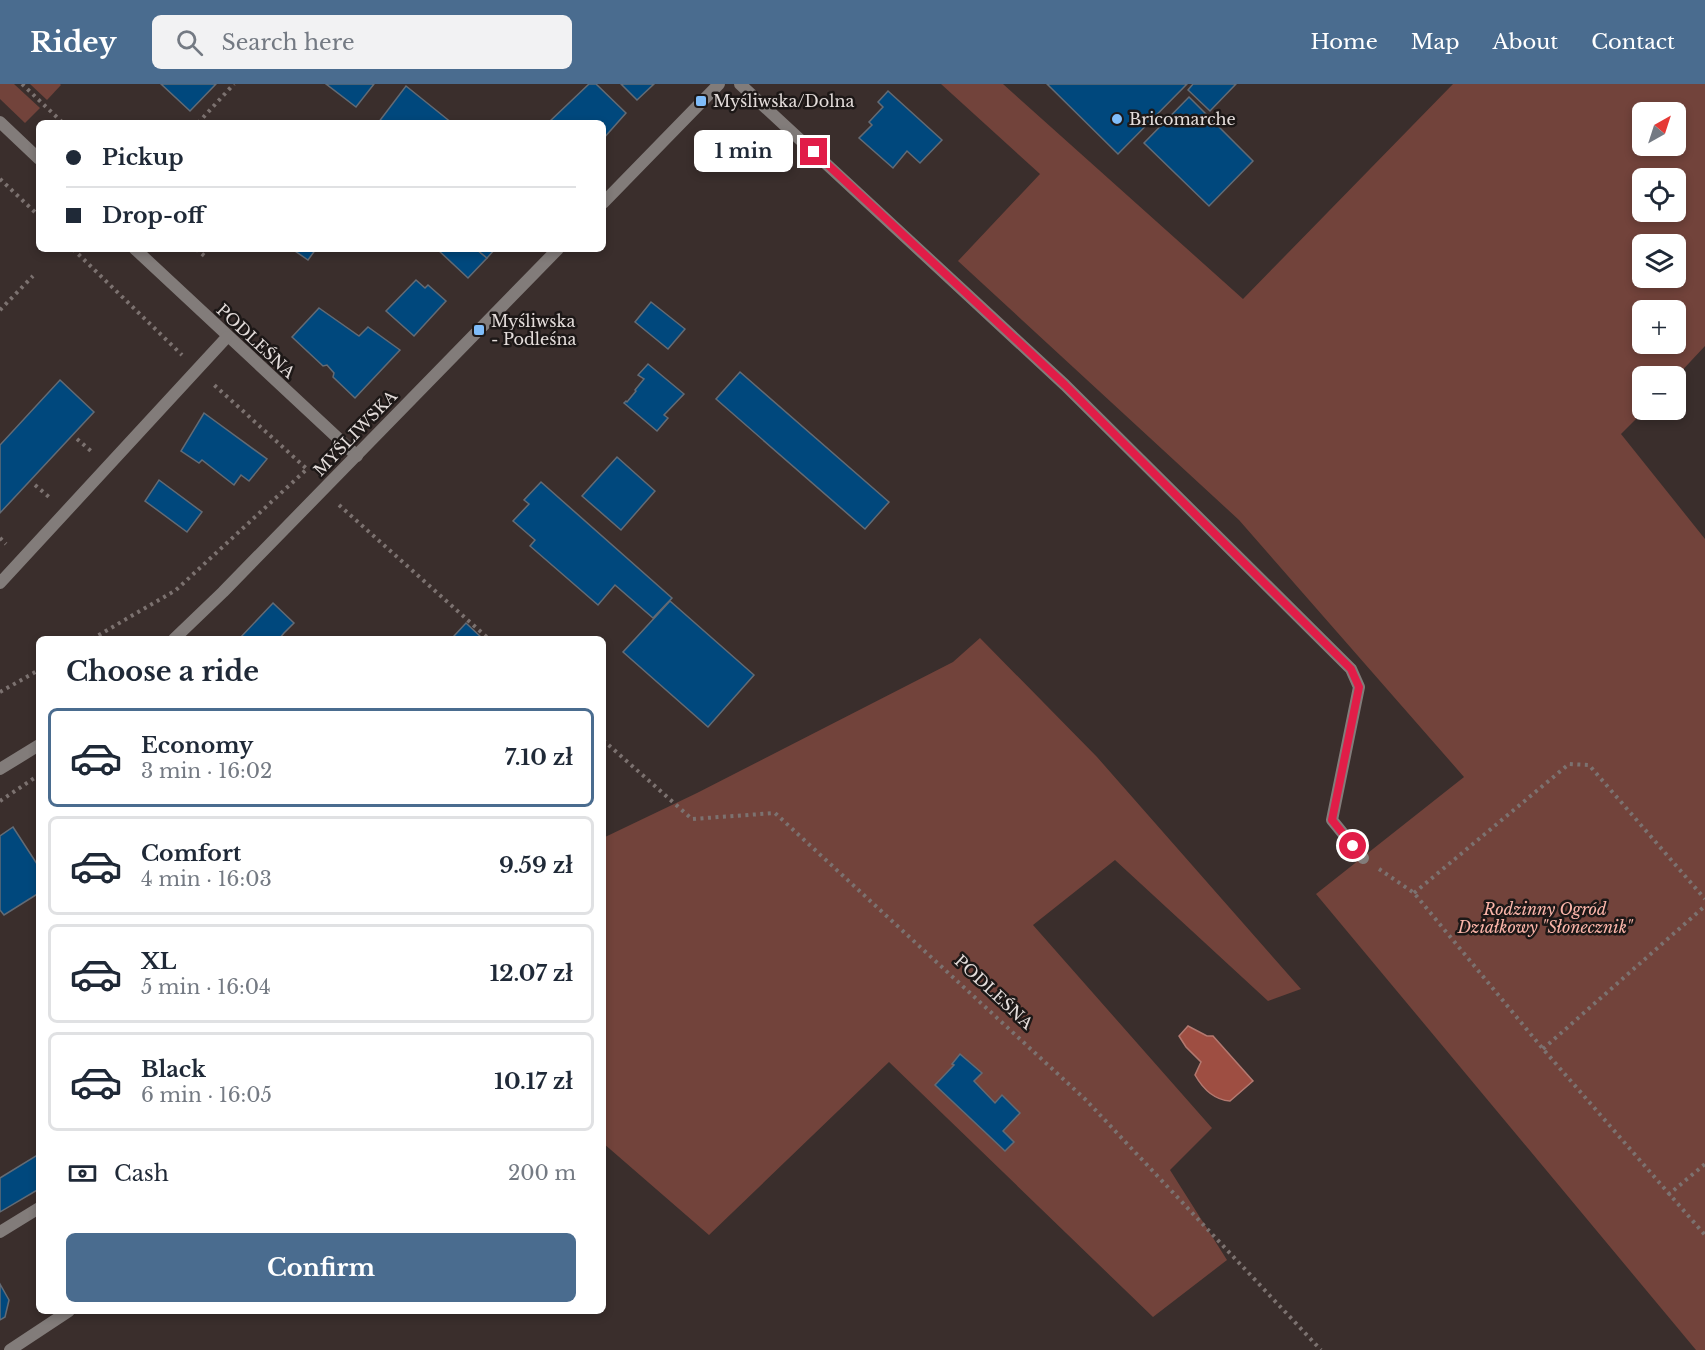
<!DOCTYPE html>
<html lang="en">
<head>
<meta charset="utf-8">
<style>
	body { margin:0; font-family:"Libre Baskerville",serif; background:#f2f2f3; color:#1f2937; height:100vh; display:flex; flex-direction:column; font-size:22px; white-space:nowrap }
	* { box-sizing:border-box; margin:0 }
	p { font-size:20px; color:#747a83 }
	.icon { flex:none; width:33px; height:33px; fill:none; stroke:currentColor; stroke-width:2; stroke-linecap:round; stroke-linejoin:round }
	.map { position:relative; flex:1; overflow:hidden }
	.panel { position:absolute; left:36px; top:552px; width:570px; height:678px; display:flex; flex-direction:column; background:#fff; border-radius:9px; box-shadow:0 3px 9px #0003 }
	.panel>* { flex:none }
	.guide { position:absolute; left:36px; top:36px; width:570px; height:132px; border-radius:9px; box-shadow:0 3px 9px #0003; display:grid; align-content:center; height:132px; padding:0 30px; background:#fff }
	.needle { width:39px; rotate:39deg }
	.buttons { position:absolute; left:1632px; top:18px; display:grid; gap:12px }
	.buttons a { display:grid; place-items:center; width:54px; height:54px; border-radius:9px; background:#fff; box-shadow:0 3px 9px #0003; font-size:30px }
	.end { position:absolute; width:27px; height:27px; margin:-14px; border:8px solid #e11d48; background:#fff; box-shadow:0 0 0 3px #fff }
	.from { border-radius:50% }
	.bubble { position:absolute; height:42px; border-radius:9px; background:#fff; box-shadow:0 3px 9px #0003; font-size:20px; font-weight:700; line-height:42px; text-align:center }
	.guide b { display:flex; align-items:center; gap:21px; height:57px; font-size:22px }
	.guide b+b { border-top:2px solid #e0e1e3 }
	.guide i { width:15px; height:15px; background:#1f2937 }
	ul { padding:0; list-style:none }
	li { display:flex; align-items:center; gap:18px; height:99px; margin:0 12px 9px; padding:0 18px; border:3px solid #e0e1e3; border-radius:9px }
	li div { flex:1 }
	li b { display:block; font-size:22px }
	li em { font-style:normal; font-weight:700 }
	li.selected { border-color:#4a6c8f }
	li>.icon { width:54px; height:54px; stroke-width:1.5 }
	h2 { padding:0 30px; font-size:27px; line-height:72px }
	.pay { display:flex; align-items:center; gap:15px; height:66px; padding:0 30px; font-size:22px }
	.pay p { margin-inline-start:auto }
	.action { display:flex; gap:12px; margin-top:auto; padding:12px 30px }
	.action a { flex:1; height:69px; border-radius:9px; background:#4a6c8f; color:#fff; font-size:24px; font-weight:700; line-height:69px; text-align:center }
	header { display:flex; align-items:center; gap:36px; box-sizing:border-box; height:84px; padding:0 30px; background:#4a6c8f; color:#fff }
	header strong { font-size:28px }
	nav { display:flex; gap:33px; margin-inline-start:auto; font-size:21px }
	.search { width:420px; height:54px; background:#f2f2f3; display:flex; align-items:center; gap:15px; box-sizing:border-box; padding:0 21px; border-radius:9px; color:#747a83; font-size:22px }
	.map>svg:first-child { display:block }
	.green { fill:#72433b; fill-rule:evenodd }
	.water { fill:#9e4e42; stroke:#b37970; stroke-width:1.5 }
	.building { fill:#00487d; stroke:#636b75; stroke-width:1.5 }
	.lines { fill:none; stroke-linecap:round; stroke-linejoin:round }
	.path { stroke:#7c7270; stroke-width:4; stroke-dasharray:3 4.5; stroke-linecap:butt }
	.service { stroke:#827c7a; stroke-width:12 }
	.minor { stroke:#827c7a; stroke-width:12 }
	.tertiary { stroke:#827c7a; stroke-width:12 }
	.route { stroke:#e11d48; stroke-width:8 }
	.poi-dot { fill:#7fbdfa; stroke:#1d1817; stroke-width:2 }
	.labels { text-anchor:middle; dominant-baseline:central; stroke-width:5; stroke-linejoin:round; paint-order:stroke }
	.poi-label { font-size:16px; fill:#e4dddb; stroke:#1d1817; text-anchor:start }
	.street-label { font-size:16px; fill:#e4dddb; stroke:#1d1817 }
	.park-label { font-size:16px; font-style:italic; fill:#fbb5a9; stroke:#1d1817 }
</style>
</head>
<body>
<header>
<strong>Ridey</strong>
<div class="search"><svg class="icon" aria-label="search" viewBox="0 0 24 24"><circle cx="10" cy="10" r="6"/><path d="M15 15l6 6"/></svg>Search here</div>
<nav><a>Home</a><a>Map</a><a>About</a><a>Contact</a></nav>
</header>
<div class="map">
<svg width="1705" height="1266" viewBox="0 0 1705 1266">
	<rect width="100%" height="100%" fill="#3a2e2c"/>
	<g class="green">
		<path d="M0,0H14L40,24L25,39L0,15Z"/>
		<path d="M30,0H60L61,1L47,16Z"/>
		<path d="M941,0H1003L1243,215L1453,0H1705V262L1676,293L1642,292V326H1645L1621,350L1705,455V1266H1696L1316,810L1464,693L1239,436L958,177L1040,90ZM1642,28H1676V62H1642ZM1642,94H1676V128H1642ZM1642,160H1676V194H1642ZM1642,226H1676V260H1642Z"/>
		<path d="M980,554L1097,673L1301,905L1268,917L1115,776L1033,841L1212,1044L1170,1086L1227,1176L1153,1233L889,978L709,1151L603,1059V754L697,709L953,578Z"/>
	</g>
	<path class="water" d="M1188,942L1207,952H1213L1253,997L1230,1017C1214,1016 1203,1005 1195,991L1201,978L1186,963L1179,952Z"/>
	<g class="building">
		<path d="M161,0H216L190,27Z"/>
		<path d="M326,0H374L356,23Z"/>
		<path d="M589,0H596L626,29L603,55V39H548Z"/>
		<path d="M621,0H654L637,16Z"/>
		<path d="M1047,0H1187L1118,70Z"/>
		<path d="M1193,0H1236L1210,27L1188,6Z"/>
		<path d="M406,2L447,35L452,39H378Z"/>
		<path d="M888,7L942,56L920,79L907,67L893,84L859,54L872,41L869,38L883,23L878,18Z"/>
		<path d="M1189,13L1253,77L1209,122L1144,59Z"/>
		<path d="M292,165H316L308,176Z"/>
		<path d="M437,165H476L487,174L468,194Z"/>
		<path d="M476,165H495L487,174Z"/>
		<path d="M416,196L425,204L428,201L446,217L414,252L386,227Z"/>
		<path d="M651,218L685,245L668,265L635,238Z"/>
		<path d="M319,224L359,252L368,243L400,266L355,314L333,293L334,289L327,281L323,282L292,253Z"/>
		<path d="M648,280L684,310L664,331L668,334L657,347L624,319L626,317L627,318L636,307L635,306L644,295L638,291Z"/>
		<path d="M740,288L889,418L865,445L716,315Z"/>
		<path d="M60,296L94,328L0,429V361Z"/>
		<path d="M204,329L267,375L249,397L241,391L234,401L202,376L199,379L181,367Z"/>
		<path d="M617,373L655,407L621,446L582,412Z"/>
		<path d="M159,396L202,428L187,448L145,417Z"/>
		<path d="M541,398L672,514L653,534L615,501L598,521L530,462L535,456L513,437L529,420L524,416Z"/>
		<path d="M670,517L754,591L708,643L623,568Z"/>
		<path d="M273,519L294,539L284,549L279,555H239Z"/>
		<path d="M466,539L483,555H457L454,552Z"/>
		<path d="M13,743L39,783V809L4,831L0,826V752Z"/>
		<path d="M960,970L982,989L974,997L995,1019L1002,1011L1020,1029L1003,1047L1014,1058L1005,1067L935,1001L954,981L952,980Z"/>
		<path d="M39,1070V1105L0,1128V1094Z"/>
		<path d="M0,1200L9,1216L5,1233L0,1236Z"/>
	</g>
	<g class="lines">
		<g class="path">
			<path d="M22,0L63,39"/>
			<path d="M198,39L234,0"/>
			<path d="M0,95L39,132"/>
			<path d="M73,165L182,271"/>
			<path d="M196,165L207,174"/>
			<path d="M0,226L33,192"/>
			<path d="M77,355L91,367"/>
			<path d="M35,401L49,413"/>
			<path d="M339,421L489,555"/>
			<path d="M0,454L6,460"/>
			<path d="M92,555L176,506L307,385L212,299"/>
			<path d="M0,608L39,586"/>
			<path d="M603,656L692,735L775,729L1086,1016L1321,1266"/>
			<path d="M0,717L39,691"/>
			<path d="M1379,785L1414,809L1543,965L1705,1151"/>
			<path d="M1414,809L1569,680L1589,681L1705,815"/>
			<path d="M1543,965L1705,822"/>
			<path d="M1668,1111L1705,1080"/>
		</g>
		<g class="service">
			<path d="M0,1148L39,1124"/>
			<path d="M10,1266L69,1227"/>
		</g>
		<g class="minor">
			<path d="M740,0L1065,301L1351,585L1359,603L1332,736L1363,774"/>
			<path d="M0,38L39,75"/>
			<path d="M135,165L357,372"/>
			<path d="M0,499L227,253"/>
		</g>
		<g class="tertiary">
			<path d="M603,119L719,0"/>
			<path d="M174,555L223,508L558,165"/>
			<path d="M0,685L39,661"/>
		</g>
	</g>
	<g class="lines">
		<path class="route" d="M814,68L1065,301L1351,585L1359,603L1332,736L1353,762"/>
	</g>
	<g class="poi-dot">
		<rect x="695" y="11" width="12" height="12" rx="3"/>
		<circle cx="1117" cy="35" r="6"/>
		<rect x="473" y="240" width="12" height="12" rx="3"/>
	</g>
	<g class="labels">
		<g class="poi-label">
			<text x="713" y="17">Myśliwska/Dolna</text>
			<text x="1129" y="35">Bricomarche</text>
			<text x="491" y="237">Myśliwska<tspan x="491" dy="18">- Podleśna</tspan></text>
		</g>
		<g class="street-label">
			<text transform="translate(256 257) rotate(43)">PODLEŚNA</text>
			<text transform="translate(355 349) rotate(-46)">MYŚLIWSKA</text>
			<text transform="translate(994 908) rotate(43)">PODLEŚNA</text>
		</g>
		<g class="park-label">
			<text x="1545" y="825">Rodzinny Ogród<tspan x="1545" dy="18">Działkowy "Słonecznik"</tspan></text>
		</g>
	</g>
</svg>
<div class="buttons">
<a><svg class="needle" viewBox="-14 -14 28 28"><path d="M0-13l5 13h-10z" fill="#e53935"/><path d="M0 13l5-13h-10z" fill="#747a83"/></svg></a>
<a><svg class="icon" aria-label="locate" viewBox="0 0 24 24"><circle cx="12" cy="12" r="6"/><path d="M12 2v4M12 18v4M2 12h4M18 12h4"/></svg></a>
<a><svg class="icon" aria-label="layers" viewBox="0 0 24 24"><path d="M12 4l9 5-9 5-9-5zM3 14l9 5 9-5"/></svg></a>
<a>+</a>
<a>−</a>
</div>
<i class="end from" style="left:1353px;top:762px"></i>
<i class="end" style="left:814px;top:68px"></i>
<div class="bubble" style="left:694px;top:46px;width:99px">1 min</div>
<div class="guide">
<b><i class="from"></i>Pickup</b>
<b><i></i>Drop-off</b>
</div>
<section class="panel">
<h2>Choose a ride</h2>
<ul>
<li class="selected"><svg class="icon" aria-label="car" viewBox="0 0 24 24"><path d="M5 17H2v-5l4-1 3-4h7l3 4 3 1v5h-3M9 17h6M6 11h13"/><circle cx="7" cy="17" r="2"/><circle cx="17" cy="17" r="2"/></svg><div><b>Economy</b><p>3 min · 16:02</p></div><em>7.10 zł</em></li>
<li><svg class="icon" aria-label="car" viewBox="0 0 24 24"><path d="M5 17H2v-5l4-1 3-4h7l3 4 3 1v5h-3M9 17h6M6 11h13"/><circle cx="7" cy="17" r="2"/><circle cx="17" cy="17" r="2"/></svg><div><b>Comfort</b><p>4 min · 16:03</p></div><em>9.59 zł</em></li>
<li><svg class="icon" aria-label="car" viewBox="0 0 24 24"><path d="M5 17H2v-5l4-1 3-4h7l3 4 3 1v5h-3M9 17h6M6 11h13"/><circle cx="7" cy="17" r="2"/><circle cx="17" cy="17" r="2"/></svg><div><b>XL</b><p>5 min · 16:04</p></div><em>12.07 zł</em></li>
<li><svg class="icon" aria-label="car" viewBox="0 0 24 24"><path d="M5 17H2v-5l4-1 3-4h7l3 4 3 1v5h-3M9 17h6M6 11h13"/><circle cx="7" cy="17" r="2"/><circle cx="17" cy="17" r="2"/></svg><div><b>Black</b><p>6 min · 16:05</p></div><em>10.17 zł</em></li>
</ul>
<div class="pay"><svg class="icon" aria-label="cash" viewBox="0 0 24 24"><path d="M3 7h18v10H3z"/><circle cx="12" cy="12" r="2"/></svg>Cash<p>200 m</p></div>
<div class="action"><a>Confirm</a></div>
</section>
</div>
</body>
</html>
